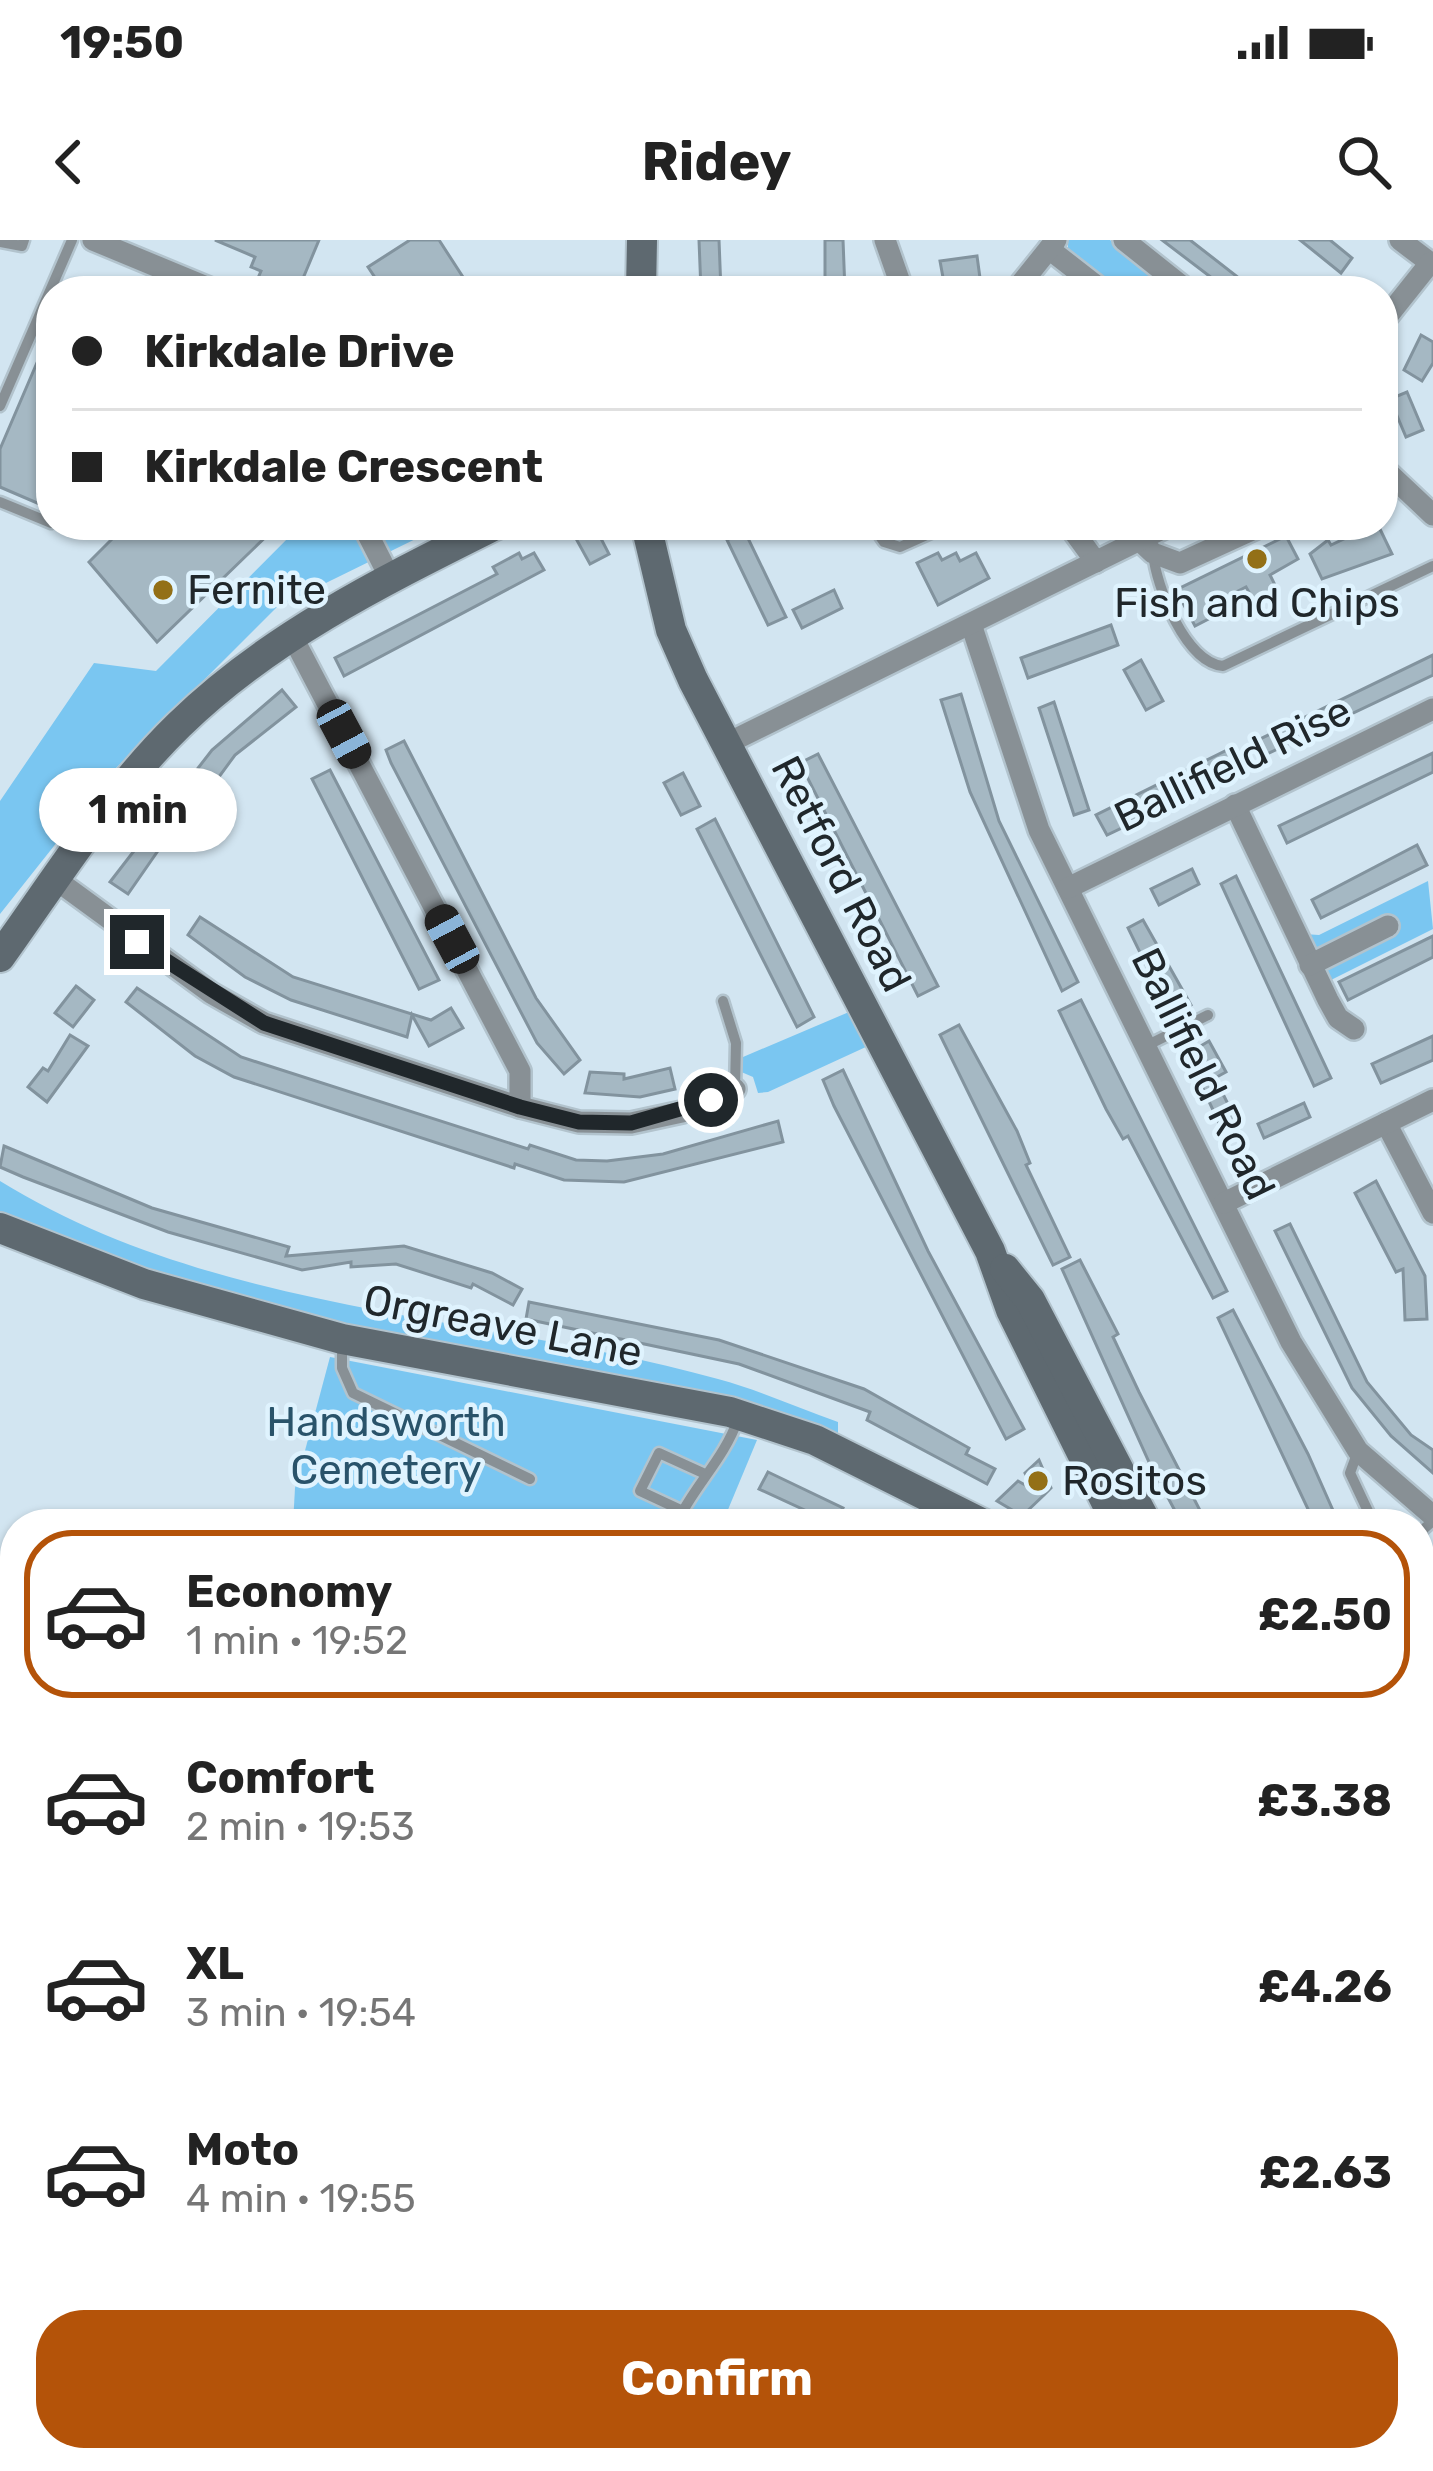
<!DOCTYPE html>
<html lang="en">
<head>
<meta charset="utf-8">
<style>
	body { margin:0; font-family:Rubik,sans-serif; background:#f2f2f2; color:#222; height:100vh; display:flex; flex-direction:column; font-size:45px; white-space:nowrap }
	* { box-sizing:border-box; margin:0 }
	p { font-size:39px; color:#767676 }
	.icon { flex:none; width:66px; height:66px; fill:none; stroke:currentColor; stroke-width:2; stroke-linecap:round; stroke-linejoin:round }
	.map { position:relative; flex:1; overflow:hidden }
	.panel { position:absolute; left:0px; top:1269px; width:1434px; height:963px; display:flex; flex-direction:column; background:#fff; border-radius:48px 48px 0 0; box-shadow:0 3px 9px #0004 }
	.panel>* { flex:none }
	.guide { position:absolute; left:36px; top:36px; width:1362px; height:264px; border-radius:48px; box-shadow:0 3px 9px #0004; display:grid; align-content:center; height:264px; padding:0 36px; background:#fff }
	.end { position:absolute; width:54px; height:54px; margin:-27px; border:15px solid #20272b; background:#fff; box-shadow:0 0 0 6px #fff }
	.from { border-radius:50% }
	.bubble { position:absolute; height:84px; border-radius:42px; background:#fff; box-shadow:0 3px 9px #0004; font-size:39px; font-weight:700; line-height:84px; text-align:center }
	.car { position:absolute; width:36px; height:72px; margin:-36px -18px; border-radius:15px; box-shadow:0 0 9px 3px #0007; background:linear-gradient(#222 24%,#8ab4d8 0 40%,#222 0 76%,#8ab4d8 0 86%,#222 0) }
	.guide b { display:flex; align-items:center; gap:42px; height:114px; font-size:45px }
	.guide b+b { border-top:3px solid #e0e0e0 }
	.guide i { width:30px; height:30px; background:#222 }
	ul { padding:21px 0 0; list-style:none }
	li { display:flex; align-items:center; gap:36px; height:168px; margin:0 24px 18px; padding:0 12px; border:6px solid transparent; border-radius:48px }
	li div { flex:1 }
	li b { display:block; font-size:45px }
	li em { font-style:normal; font-weight:700 }
	li.current { border-color:#b45309 }
	li>.icon { width:108px; height:108px; stroke-width:1.5 }
	.cta { display:flex; gap:24px; margin-top:auto; padding:24px 36px }
	.cta a { flex:1; height:138px; border-radius:48px; background:#b45309; color:#fff; font-size:48px; font-weight:700; line-height:138px; text-align:center }
	.status { display:flex; justify-content:space-between; align-items:center; height:84px; padding:0 60px; background:#fff; direction:ltr }
	.status svg { height:33px; fill:currentColor }
	header { display:flex; justify-content:space-between; align-items:center; height:156px; padding:0 36px; background:#fff; font-size:54px; font-weight:700 }
	.map>svg:first-child { display:block }
	.green { fill:#7ac6f1 }
	.building { fill:#a5b8c3; stroke:#82939e; stroke-width:3 }
	.lines { fill:none; stroke-linecap:round; stroke-linejoin:round }
	.service-casing { stroke:#b2c3cd; stroke-width:15 }
	.minor-casing { stroke:#b2c3cd; stroke-width:26 }
	.secondary-casing { stroke:#b2c3cd; stroke-width:34 }
	.service { stroke:#889095; stroke-width:10 }
	.minor { stroke:#889095; stroke-width:21 }
	.secondary { stroke:#5e6970; stroke-width:30 }
	.route { stroke:#20272b; stroke-width:15 }
	.poi-dot { fill:#937017; stroke:#dff3fe; stroke-width:4.5 }
	.labels { text-anchor:middle; dominant-baseline:central; stroke-width:9; stroke-linejoin:round; paint-order:stroke }
	.poi-label { font-size:42px; fill:#20272b; stroke:#dff3fe; text-anchor:start }
	.street-label { font-size:42px; fill:#20272b; stroke:#dff3fe }
	.park-label { font-size:42px; fill:#29536a; stroke:#dff3fe }
</style>
</head>
<body>
<div class="status"><b>19:50</b><svg viewBox="0 0 49 12"><path d="M0 12V9h3v3zM5 12V6h3v6zM10 12V3h3v9zM15 12V0h3v12zM26 1h20v11H26zM47 4h2v5h-2z"/></svg></div>
<header><svg class="icon" aria-label="back" viewBox="0 0 24 24"><path d="M15 5l-7 7 7 7"/></svg>Ridey<svg class="icon" aria-label="search" viewBox="0 0 24 24"><circle cx="10" cy="10" r="6"/><path d="M15 15l6 6"/></svg></header>
<div class="map">
<svg width="1433" height="2231" viewBox="0 0 1433 2231">
	<rect width="100%" height="100%" fill="#d2e5f1"/>
	<g class="green">
		<path d="M1068,0H1110L1175,51H1114L1068,14Z"/>
		<path d="M301,285H444L277,367L115,529L0,674V561L94,423L156,431Z"/>
		<path d="M1428,641L1433,689L1331,740L1304,694L1319,695Z"/>
		<path d="M849,772L868,806L768,852L758,853L753,837L739,831L743,817Z"/>
		<path d="M0,941C215,1074 480,1073 718,1139C759,1150 798,1168 838,1182V1199L401,1102L166,1038L0,974Z"/>
		<path d="M330,1117L757,1200L722,1284H293L295,1248Z"/>
		<path d="M1419,2065L1433,2069V2231H1136L1140,2217H1419Z"/>
	</g>
	<g class="building">
		<path d="M215,0H319L299,48L290,45L288,51L255,45L261,31L251,27L255,17Z"/>
		<path d="M410,0H439L472,51H384L368,27Z"/>
		<path d="M699,0H719L721,51H701Z"/>
		<path d="M825,0H843L845,51H825Z"/>
		<path d="M1162,0H1190L1244,42L1237,51H1229Z"/>
		<path d="M1300,0H1330L1352,18L1341,33Z"/>
		<path d="M977,16L980,38L944,43L940,21Z"/>
		<path d="M51,90V269L0,247V209Z"/>
		<path d="M1421,95L1433,102V123L1422,141L1404,130Z"/>
		<path d="M1407,152L1423,190L1406,197L1390,159Z"/>
		<path d="M101,285H278L157,402L89,322L113,298Z"/>
		<path d="M594,285L609,314L590,324L574,295Z"/>
		<path d="M1378,285L1392,314L1322,339L1310,314L1328,300L1331,305L1354,294V289Z"/>
		<path d="M745,292L786,377L768,385L727,300Z"/>
		<path d="M1286,296L1298,319L1270,335L1277,349L1254,361L1246,347L1215,363L1220,373L1195,386L1176,350Z"/>
		<path d="M519,313L522,319L534,313L544,330L344,436L335,418L497,334L493,327Z"/>
		<path d="M938,313L942,320L956,313L960,321L976,313L989,338L938,365L917,323Z"/>
		<path d="M834,350L842,368L802,388L793,370Z"/>
		<path d="M1111,385L1118,405L1028,438L1021,418Z"/>
		<path d="M1433,415V435L1263,516L1256,501Z"/>
		<path d="M1141,420L1163,461L1146,470L1124,430Z"/>
		<path d="M282,450L296,467L235,515L183,586L178,582L128,654L110,642L212,510Z"/>
		<path d="M961,454L999,581L1078,742L1062,751L970,552L941,460Z"/>
		<path d="M1054,462L1089,570L1074,575L1039,468Z"/>
		<path d="M404,501L536,758L580,820L564,834L537,803L391,523L386,510Z"/>
		<path d="M1229,509L1239,532L1107,595L1096,575Z"/>
		<path d="M1433,513V532L1287,603L1279,586Z"/>
		<path d="M818,514L938,746L918,756L800,523Z"/>
		<path d="M330,530L439,740L419,749L312,539Z"/>
		<path d="M683,533L700,566L681,575L664,543Z"/>
		<path d="M715,579L814,777L797,787L697,589Z"/>
		<path d="M1417,605L1427,625L1321,678L1312,660Z"/>
		<path d="M1192,629L1199,644L1159,665L1151,649Z"/>
		<path d="M1236,636L1331,838L1314,846L1221,644Z"/>
		<path d="M200,677L293,737L431,780L451,768L463,788L429,806L412,775L407,797L291,760L245,737L188,695Z"/>
		<path d="M1143,680L1191,765L1171,776L1128,688Z"/>
		<path d="M1433,696V717L1348,760L1339,742Z"/>
		<path d="M76,746L94,760L73,787L55,773Z"/>
		<path d="M137,748L241,817L528,909L530,905L576,920L607,921L663,914L778,881L783,902L624,942L564,940L515,924L514,928L234,837L195,816L126,762Z"/>
		<path d="M1081,760L1227,1051L1213,1058L1128,896L1123,899L1106,869L1059,771Z"/>
		<path d="M959,785L1017,891L1030,923L1026,925L1070,1017L1053,1025L940,795Z"/>
		<path d="M70,795L88,806L47,862L28,847L43,828L48,831Z"/>
		<path d="M1433,796V820L1381,843L1372,824Z"/>
		<path d="M1209,801L1226,832L1215,838L1240,888L1225,896L1187,814Z"/>
		<path d="M670,828L675,849L640,857L585,853L590,832L624,834V839Z"/>
		<path d="M843,830L928,1011L1024,1189L1006,1199L834,866L823,840Z"/>
		<path d="M1304,863L1310,877L1264,898L1258,884Z"/>
		<path d="M4,906L152,968L289,1007L286,1016L404,1006L492,1033L522,1049L513,1065L473,1044L471,1048L396,1024L351,1027V1022L302,1030L168,992L23,937L0,927Z"/>
		<path d="M1376,941L1425,1036L1427,1079L1405,1080L1403,1029L1396,1032L1355,953Z"/>
		<path d="M1290,984L1367,1142L1411,1195L1433,1210V1233L1391,1196L1352,1148L1275,991Z"/>
		<path d="M1080,1020L1118,1094L1113,1097L1139,1152L1207,1284H1182L1149,1222L1062,1029Z"/>
		<path d="M529,1062L719,1100L864,1149L969,1208L966,1214L995,1229L987,1244L867,1180L870,1172L739,1124L526,1079Z"/>
		<path d="M1233,1070L1308,1214L1339,1284H1315L1218,1078Z"/>
		<path d="M1039,1220L1051,1248L1044,1255L1022,1276L997,1261L1018,1241L1034,1250L1025,1233Z"/>
		<path d="M768,1232L843,1268L835,1284L759,1249Z"/>
		<path d="M776,2217H884L920,2221L919,2231H810L775,2227Z"/>
	</g>
	<g class="lines">
		<defs>
			<g id="service">
				<path d="M0,2L22,6L24,0"/>
				<path d="M0,166L72,0"/>
				<path d="M0,262L51,283"/>
				<path d="M872,285L884,302L900,307L949,285"/>
				<path d="M653,295L690,285"/>
				<path d="M1153,313C1156,347 1186,423 1223,426L1433,326"/>
				<path d="M723,761L736,803L735,849"/>
				<path d="M1146,806L1208,775"/>
				<path d="M342,1104V1128L353,1153L530,1239"/>
				<path d="M1358,1211L1350,1233L1374,1284"/>
				<path d="M703,1233L659,1213L640,1251L683,1271C701,1239 726,1214 738,1179"/>
				<path d="M1419,1293L1433,1281"/>
			</g>
			<g id="minor">
				<path d="M93,0L216,51"/>
				<path d="M885,0L903,51"/>
				<path d="M1124,0L1188,51"/>
				<path d="M1400,0L1433,25"/>
				<path d="M1049,9L1103,51"/>
				<path d="M1015,51L1056,0"/>
				<path d="M1383,82L1430,23"/>
				<path d="M1383,228L1433,275"/>
				<path d="M363,285L390,338"/>
				<path d="M1069,285L1096,322"/>
				<path d="M1139,300L1153,313L1180,323L1263,285"/>
				<path d="M971,384L1039,590L1291,1102L1358,1211L1433,1276"/>
				<path d="M292,396L520,831V867"/>
				<path d="M726,504L1170,285"/>
				<path d="M1235,565L1328,760L1338,778L1354,789"/>
				<path d="M55,639L211,753L264,783L520,867L579,882L631,883L682,872L735,849"/>
				<path d="M1068,648L1433,469"/>
				<path d="M1310,725L1388,686"/>
				<path d="M1386,883L1433,973"/>
				<path d="M1224,963L1433,860"/>
				<path d="M1419,1862L1433,1868"/>
			</g>
			<g id="secondary">
				<path d="M641,51L642,0"/>
				<path d="M646,285L671,390L693,440L990,1011L1011,1070L1117,1284"/>
				<path d="M0,717C56,639 110,552 179,485C269,397 383,341 495,285"/>
				<path d="M0,988L144,1044L342,1099L730,1172L815,1200L983,1284"/>
				<path d="M1005,1029L1030,1060L1147,1284"/>
				<path d="M1419,1527L1433,1533"/>
				<path d="M1419,1553L1433,1560"/>
			</g>
		</defs>
		<use href="#service" class="service-casing"/>
		<use href="#minor" class="minor-casing"/>
		<use href="#secondary" class="secondary-casing"/>
		<use href="#service" class="service"/>
		<use href="#minor" class="minor"/>
		<use href="#secondary" class="secondary"/>
	</g>
	<g class="lines">
		<path class="route" d="M137,702L264,783L520,867L579,882L631,883L711,860"/>
	</g>
	<g class="poi-dot">
		<circle cx="1257" cy="319" r="12"/>
		<circle cx="163" cy="350" r="12"/>
		<circle cx="1038" cy="1241" r="12"/>
	</g>
	<g class="labels">
		<g class="poi-label">
			<text x="187" y="350">Fernite</text>
			<text x="1257" y="363" text-anchor="middle">Fish and Chips</text>
			<text x="1062" y="1241">Rositos</text>
		</g>
		<g class="street-label">
			<text transform="translate(1233 524) rotate(-26)">Ballifield Rise</text>
			<text transform="translate(841 634) rotate(63)">Retford Road</text>
			<text transform="translate(1203 834) rotate(64)">Ballifield Road</text>
			<text transform="translate(503 1086) rotate(11)">Orgreave Lane</text>
		</g>
		<g class="park-label">
			<text x="386" y="1182">Handsworth<tspan x="386" dy="48">Cemetery</tspan></text>
		</g>
	</g>
</svg>
<i class="end from" style="left:711px;top:860px"></i>
<i class="end" style="left:137px;top:702px"></i>
<div class="bubble" style="left:39px;top:528px;width:198px">1 min</div>
<i class="car" style="left:344px;top:494px;rotate:152deg"></i>
<i class="car" style="left:452px;top:699px;rotate:332deg"></i>
<div class="guide">
<b><i class="from"></i>Kirkdale Drive</b>
<b><i></i>Kirkdale Crescent</b>
</div>
<section class="panel">
<ul>
<li class="current"><svg class="icon" aria-label="car" viewBox="0 0 24 24"><path d="M5 17H2v-5l4-1 3-4h7l3 4 3 1v5h-3M9 17h6M6 11h13"/><circle cx="7" cy="17" r="2"/><circle cx="17" cy="17" r="2"/></svg><div><b>Economy</b><p>1 min · 19:52</p></div><em>£2.50</em></li>
<li><svg class="icon" aria-label="car" viewBox="0 0 24 24"><path d="M5 17H2v-5l4-1 3-4h7l3 4 3 1v5h-3M9 17h6M6 11h13"/><circle cx="7" cy="17" r="2"/><circle cx="17" cy="17" r="2"/></svg><div><b>Comfort</b><p>2 min · 19:53</p></div><em>£3.38</em></li>
<li><svg class="icon" aria-label="car" viewBox="0 0 24 24"><path d="M5 17H2v-5l4-1 3-4h7l3 4 3 1v5h-3M9 17h6M6 11h13"/><circle cx="7" cy="17" r="2"/><circle cx="17" cy="17" r="2"/></svg><div><b>XL</b><p>3 min · 19:54</p></div><em>£4.26</em></li>
<li><svg class="icon" aria-label="car" viewBox="0 0 24 24"><path d="M5 17H2v-5l4-1 3-4h7l3 4 3 1v5h-3M9 17h6M6 11h13"/><circle cx="7" cy="17" r="2"/><circle cx="17" cy="17" r="2"/></svg><div><b>Moto</b><p>4 min · 19:55</p></div><em>£2.63</em></li>
</ul>
<div class="cta"><a>Confirm</a></div>
</section>
</div>
</body>
</html>
